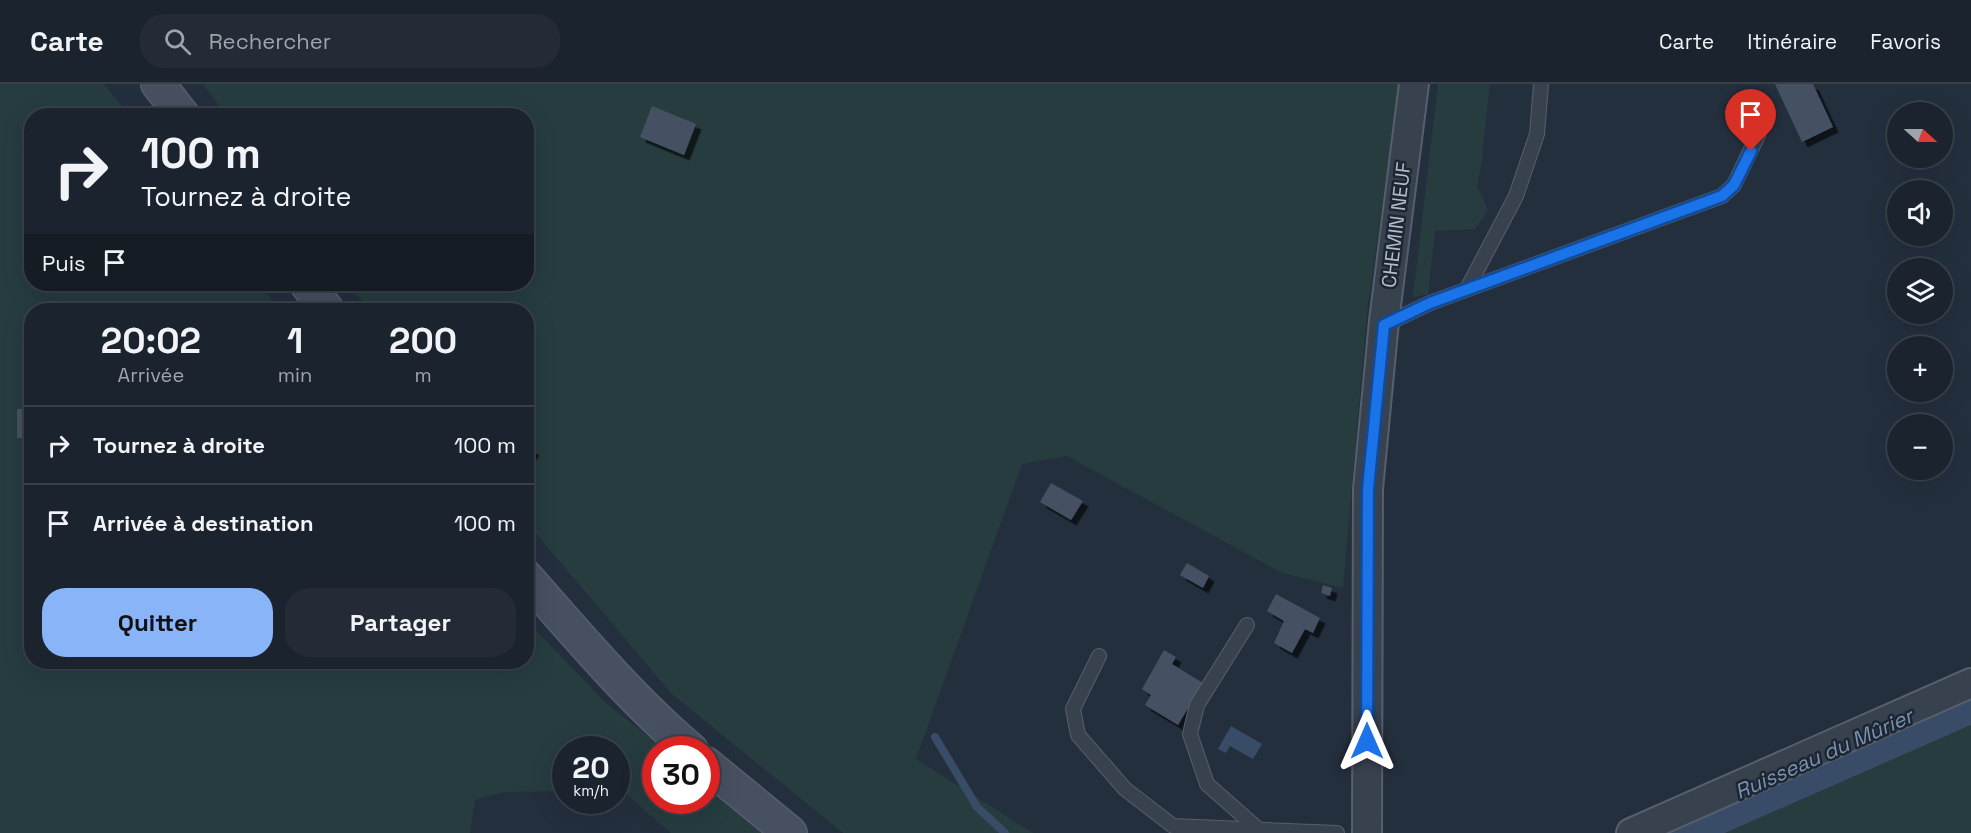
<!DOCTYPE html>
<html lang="fr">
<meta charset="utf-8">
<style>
:root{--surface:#1b232e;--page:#242b36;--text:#f1f3f6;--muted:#a0a4aa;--line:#39404a;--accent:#8ab4f8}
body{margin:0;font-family:"Space Grotesk",sans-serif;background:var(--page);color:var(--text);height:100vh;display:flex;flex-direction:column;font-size:22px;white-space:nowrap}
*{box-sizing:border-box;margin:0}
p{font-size:20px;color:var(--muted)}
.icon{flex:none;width:33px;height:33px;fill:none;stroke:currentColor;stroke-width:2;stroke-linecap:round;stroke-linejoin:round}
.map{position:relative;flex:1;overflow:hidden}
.drawer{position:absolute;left:24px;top:219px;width:510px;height:366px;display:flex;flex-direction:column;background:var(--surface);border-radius:24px;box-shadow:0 6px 24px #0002,0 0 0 2px var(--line)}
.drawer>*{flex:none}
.banner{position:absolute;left:24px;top:24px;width:510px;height:183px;border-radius:24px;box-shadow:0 6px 24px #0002,0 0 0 2px var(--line);background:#1b232e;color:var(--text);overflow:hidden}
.needle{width:39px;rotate:111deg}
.buttons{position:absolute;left:1887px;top:18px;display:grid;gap:12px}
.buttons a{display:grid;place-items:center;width:66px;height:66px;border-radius:50%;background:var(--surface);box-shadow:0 6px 24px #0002,0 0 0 2px var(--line);font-size:30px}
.speed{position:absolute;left:552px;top:652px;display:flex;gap:12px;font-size:30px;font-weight:700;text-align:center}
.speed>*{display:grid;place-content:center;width:78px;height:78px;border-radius:50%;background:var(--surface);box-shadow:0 6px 24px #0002,0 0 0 2px var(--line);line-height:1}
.speed small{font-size:15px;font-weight:400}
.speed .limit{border:9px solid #d22;background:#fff;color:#111}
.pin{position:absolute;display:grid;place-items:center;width:51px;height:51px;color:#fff;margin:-62px -26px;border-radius:50% 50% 50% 0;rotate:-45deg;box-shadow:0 0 6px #0007}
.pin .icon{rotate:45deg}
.me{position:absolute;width:66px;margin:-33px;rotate:0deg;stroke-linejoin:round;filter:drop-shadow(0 0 4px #0008)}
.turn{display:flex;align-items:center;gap:21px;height:126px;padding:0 18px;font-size:27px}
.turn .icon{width:78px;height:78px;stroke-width:2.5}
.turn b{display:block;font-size:42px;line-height:51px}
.then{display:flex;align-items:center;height:57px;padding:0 18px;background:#0003;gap:12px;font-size:22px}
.eta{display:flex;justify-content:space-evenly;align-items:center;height:102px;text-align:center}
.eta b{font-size:36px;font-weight:700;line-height:42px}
.action{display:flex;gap:12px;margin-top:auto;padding:12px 18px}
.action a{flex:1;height:69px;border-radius:24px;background:var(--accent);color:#111;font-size:24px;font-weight:700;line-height:69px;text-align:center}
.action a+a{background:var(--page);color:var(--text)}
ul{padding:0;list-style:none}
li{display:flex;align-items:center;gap:18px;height:78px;padding:0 18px;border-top:2px solid var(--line)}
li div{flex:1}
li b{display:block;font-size:22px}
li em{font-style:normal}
header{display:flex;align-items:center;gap:36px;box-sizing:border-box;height:84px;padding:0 30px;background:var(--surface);border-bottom:2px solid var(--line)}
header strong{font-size:28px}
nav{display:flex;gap:33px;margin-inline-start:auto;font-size:21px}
.search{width:420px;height:54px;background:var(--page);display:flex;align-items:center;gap:15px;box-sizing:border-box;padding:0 21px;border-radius:24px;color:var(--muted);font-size:22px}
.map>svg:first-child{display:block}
.green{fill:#263c3f}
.water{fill:#394c67}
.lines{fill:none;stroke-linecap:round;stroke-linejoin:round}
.stream{stroke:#394c67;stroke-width:8}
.building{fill:#455162;filter:url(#shadow)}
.service-casing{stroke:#565f6c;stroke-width:16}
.minor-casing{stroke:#565f6c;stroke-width:32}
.secondary-casing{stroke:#565f6c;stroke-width:36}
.service{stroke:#38414e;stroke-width:14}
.minor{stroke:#38414e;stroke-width:28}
.secondary{stroke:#465061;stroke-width:33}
.route-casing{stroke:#114b97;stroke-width:15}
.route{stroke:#1a73e8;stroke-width:10}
.labels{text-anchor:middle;stroke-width:5;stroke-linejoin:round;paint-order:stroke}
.street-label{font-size:20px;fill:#b4bcc9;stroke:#1d2633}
.water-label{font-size:21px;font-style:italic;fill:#7c92b1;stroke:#1d2633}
</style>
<header>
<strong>Carte</strong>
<div class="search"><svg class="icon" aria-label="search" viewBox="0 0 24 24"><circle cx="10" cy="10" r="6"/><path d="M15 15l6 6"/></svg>Rechercher</div>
<nav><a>Carte</a><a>Itinéraire</a><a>Favoris</a></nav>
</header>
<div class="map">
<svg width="1971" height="749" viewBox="0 0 1971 749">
<defs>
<filter id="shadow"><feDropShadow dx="5.5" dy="5.5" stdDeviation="0" flood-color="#0009"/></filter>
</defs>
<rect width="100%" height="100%" fill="#242f3e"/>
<g class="green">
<polygon points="0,0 104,0 129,31 32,32 32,200 260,200 279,226 32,226 32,578 526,578 527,537 606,619 665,666 656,666 656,717 706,717 707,699 770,749 671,749 621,706 617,706 616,666 566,666 565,707 504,708 475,716 470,749 0,749"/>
<polygon points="203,0 1399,0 1367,229 1343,504 1282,489 1067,372 1022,380 916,675 1033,749 843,749 672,610 527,439 526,226 368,226 349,200 526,200 526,32 226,31"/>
<polygon points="1438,0 1490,0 1481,83 1477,102 1488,126 1475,145 1435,147 1428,210 1413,213"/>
<polygon points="1971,641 1971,749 1725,749"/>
</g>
<g class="water">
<polygon points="1971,614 1971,641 1725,749 1661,749"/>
<polygon points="1231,642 1262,660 1253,675 1230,662 1226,669 1218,665"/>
</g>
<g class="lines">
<polyline class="stream" points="935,653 977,723 1005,749"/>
</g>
<g class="building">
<polygon points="1775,0 1813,0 1833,43 1802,58"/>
<polygon points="652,22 696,40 684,71 640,53"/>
<rect x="17" y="325" width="15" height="29"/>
<polygon points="526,361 534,366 526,378"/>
<polygon points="1051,399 1083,417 1071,436 1040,418"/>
<polygon points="1187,479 1209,492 1203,504 1180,491"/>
<polygon points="1323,501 1332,504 1330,512 1321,509"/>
<polygon points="1276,510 1320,534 1313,549 1305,545 1292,569 1274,559 1284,537 1267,527"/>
<polygon points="1164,566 1176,573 1172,580 1203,599 1178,641 1145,621 1151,611 1142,605"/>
</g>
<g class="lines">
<g class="service-casing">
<g id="service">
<polyline points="1467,205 1516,112 1537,50 1541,0"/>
<polyline points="1384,241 1430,219 1722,112 1734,101 1759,49"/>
<polyline points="1247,541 1197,621 1190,650 1207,700 1258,745"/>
<polyline points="1099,572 1073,625 1078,651 1125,705 1173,742 1337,749"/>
</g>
</g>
<g class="minor-casing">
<g id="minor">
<polyline points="1367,749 1368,405 1384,237 1414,0"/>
<polyline points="1631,749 1971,599"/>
</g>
</g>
<g class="secondary-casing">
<g id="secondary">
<polyline points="158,0 183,32"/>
<polyline points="307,200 327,226"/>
<path d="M526,493C577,551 632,616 691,666"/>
<polyline points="706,680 790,749"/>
</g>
</g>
<use href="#service" class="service"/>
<use href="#minor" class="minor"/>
<use href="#secondary" class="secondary"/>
</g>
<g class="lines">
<g class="route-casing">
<polyline id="route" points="1367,657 1368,405 1384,241 1430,219 1722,112 1734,101 1751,67"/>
</g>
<use href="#route" class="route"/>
</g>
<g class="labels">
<g class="street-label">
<text transform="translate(1396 141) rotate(-83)" y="7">CHEMIN NEUF</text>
</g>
<g class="water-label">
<text transform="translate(1824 670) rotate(-24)" y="7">Ruisseau du Mûrier</text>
</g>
</g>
</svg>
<div class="buttons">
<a><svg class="needle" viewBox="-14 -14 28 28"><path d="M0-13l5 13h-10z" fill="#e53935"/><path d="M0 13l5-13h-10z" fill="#a0a4aa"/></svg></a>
<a><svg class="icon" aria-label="sound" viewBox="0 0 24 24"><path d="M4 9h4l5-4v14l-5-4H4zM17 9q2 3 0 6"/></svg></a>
<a><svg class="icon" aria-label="layers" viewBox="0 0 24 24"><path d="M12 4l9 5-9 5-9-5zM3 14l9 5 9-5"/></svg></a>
<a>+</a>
<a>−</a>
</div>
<div class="speed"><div>20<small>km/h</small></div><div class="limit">30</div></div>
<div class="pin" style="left:1751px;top:67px;background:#d93025"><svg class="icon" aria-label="arrive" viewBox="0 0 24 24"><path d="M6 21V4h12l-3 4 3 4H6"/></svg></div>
<svg class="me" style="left:1367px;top:657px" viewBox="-20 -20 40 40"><path d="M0-17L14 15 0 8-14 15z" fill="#1a73e8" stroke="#fff" stroke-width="4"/></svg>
<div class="banner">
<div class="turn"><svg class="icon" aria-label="right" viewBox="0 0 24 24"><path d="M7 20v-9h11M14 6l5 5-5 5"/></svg><div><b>100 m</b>Tournez à droite</div></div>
<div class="then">Puis<svg class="icon" aria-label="arrive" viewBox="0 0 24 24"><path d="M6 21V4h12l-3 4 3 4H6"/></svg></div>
</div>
<section class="drawer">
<div class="eta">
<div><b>20:02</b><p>Arrivée</p></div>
<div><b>1</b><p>min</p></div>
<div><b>200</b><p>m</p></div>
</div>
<ul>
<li><svg class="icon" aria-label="right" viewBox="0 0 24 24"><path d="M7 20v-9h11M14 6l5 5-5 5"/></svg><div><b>Tournez à droite</b></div><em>100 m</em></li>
<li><svg class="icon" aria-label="arrive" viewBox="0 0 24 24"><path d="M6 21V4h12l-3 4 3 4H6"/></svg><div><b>Arrivée à destination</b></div><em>100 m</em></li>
</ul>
<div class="action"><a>Quitter</a><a>Partager</a></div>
</section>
</div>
